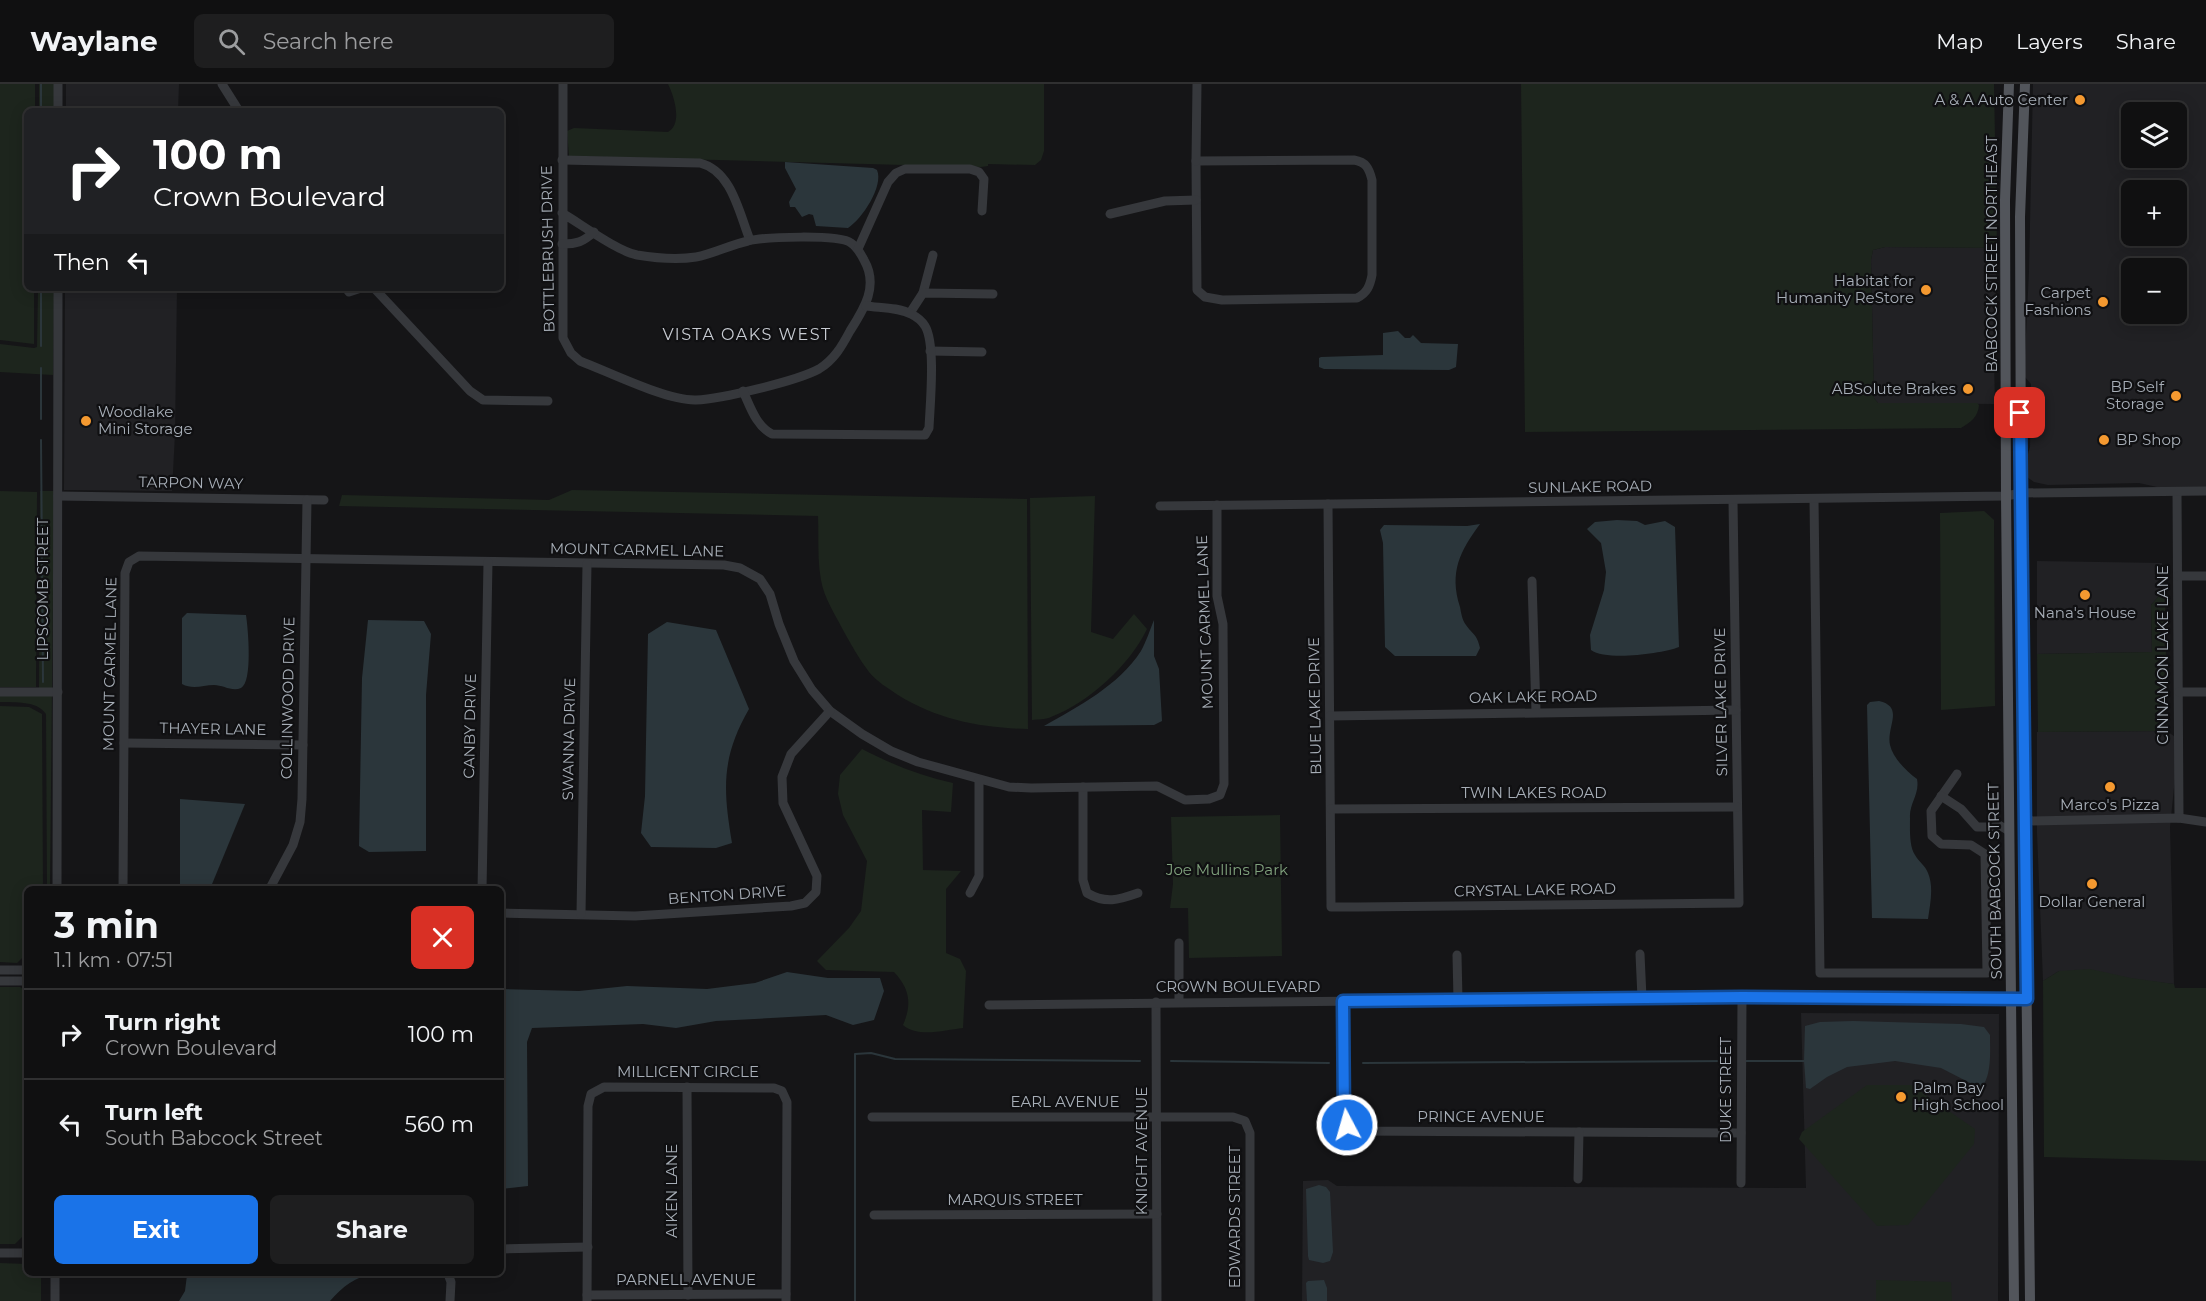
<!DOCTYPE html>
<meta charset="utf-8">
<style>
:root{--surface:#101011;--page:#1e1e1f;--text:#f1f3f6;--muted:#9c9d9f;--line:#303031;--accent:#1a73e8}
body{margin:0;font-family:Montserrat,sans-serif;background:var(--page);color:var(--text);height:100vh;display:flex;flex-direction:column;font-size:22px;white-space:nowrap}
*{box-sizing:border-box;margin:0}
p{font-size:20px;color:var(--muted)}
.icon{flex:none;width:33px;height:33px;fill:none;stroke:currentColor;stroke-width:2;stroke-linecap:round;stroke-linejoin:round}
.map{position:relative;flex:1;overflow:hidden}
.side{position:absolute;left:24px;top:802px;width:480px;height:390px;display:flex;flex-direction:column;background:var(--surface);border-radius:9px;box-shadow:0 3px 15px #0003,0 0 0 2px var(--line)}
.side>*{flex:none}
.top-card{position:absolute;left:24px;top:24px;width:480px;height:183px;border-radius:9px;box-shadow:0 3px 15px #0003,0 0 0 2px var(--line);background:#202124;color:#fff;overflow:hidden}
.fabs{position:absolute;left:2121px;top:18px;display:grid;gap:12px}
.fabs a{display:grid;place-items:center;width:66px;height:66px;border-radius:9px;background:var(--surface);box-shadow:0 3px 15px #0003,0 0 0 2px var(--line);font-size:30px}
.pin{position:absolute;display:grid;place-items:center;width:51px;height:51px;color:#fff;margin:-26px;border-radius:12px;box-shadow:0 3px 9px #0006}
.me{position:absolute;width:66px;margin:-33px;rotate:354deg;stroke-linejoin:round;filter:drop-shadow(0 0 4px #0008)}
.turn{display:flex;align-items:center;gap:21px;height:126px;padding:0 30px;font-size:27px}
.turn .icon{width:78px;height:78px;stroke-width:2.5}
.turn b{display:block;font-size:42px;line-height:51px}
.then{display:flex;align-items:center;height:57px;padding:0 30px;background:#0003;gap:12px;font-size:22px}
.round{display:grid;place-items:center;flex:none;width:63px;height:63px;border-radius:9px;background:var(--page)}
.summary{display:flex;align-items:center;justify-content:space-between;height:102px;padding:0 30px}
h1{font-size:36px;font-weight:700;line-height:45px}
.primary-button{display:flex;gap:12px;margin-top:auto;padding:12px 30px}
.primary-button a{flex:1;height:69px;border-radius:9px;background:var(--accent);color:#fff;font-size:24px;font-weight:700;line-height:69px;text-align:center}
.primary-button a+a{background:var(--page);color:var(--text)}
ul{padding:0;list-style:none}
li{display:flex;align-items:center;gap:18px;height:90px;padding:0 30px;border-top:2px solid var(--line)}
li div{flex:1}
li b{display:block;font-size:22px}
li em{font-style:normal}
header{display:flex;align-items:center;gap:36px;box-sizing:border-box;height:84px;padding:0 30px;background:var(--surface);border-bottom:2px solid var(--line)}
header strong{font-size:28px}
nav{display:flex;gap:33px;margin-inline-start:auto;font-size:21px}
.search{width:420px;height:54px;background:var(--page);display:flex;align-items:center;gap:15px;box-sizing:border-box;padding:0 21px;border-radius:9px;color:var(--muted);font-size:22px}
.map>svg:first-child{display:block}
.built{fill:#212124;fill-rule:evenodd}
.green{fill:#1d251d}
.water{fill:#2b363b}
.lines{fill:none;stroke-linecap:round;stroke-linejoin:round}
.stream{stroke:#2b363b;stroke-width:2}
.minor{stroke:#36383c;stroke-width:9}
.major{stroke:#52555b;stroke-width:10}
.route-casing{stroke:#114b97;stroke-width:15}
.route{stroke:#1a73e8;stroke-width:10}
.poi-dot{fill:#f49930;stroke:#101012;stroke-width:2}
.labels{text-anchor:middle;stroke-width:4.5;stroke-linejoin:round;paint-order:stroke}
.poi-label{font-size:15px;fill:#a7aeb7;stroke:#101012;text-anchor:end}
.street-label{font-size:15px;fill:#a7aeb7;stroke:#101012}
.park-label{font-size:15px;fill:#80a27d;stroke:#101012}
.neighbourhood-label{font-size:16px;letter-spacing:1.5px;fill:#c8ccd3;stroke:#101012}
</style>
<header>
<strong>Waylane</strong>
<div class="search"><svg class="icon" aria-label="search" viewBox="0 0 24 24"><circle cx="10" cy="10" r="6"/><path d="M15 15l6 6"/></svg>Search here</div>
<nav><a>Map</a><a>Layers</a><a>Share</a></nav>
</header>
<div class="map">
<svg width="2206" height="1217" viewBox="0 0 2206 1217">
<rect width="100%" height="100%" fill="#151517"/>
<g class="built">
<polygon points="66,0 179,0 178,27 66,27"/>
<path d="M2033,0H2206V404L2166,405L2139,399L2048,401L2034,398L2027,393L2024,384L2030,363L2031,300L2024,292L2029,187ZM2132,28H2176V74H2132ZM2132,106H2176V152H2132ZM2132,184H2176V230H2132Z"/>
<polygon points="1885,163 1997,164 1994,278 1995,320 1878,319 1874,314 1871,176 1873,166"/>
<polygon points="65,204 177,204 175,350 172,407 64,406"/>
<polygon points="2037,477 2162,479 2165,505 2151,521 2152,568 2037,570"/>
<polygon points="2166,647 2179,655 2170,743 2174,900 2059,887 2043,897 2037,749 2037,648"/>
<polygon points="1801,929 1999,930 1998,1217 1302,1217 1303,1097 1328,1096 1337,1102 1806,1104"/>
</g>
<g class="green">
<polygon points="0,0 35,0 35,27 27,27 27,204 34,204 34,260 0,256"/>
<rect x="39" y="0" width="15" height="27"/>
<path d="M668,0H1044V67L1041,76L1035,81L988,80V82L981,83L569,72L567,47L574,44L668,48C683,40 674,12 668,0Z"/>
<path d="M1521,0H1994L1997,164L1885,163L1873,166L1871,176L1874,314L1878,319H1977L1979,321C1978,333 1971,338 1961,344L1525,348Z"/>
<polygon points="38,204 54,204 53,291 0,288 0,260 34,264 37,263"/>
<path d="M572,406L1027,415L1028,645C982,644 938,636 898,611C888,604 877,598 869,588C859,575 851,560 843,546C835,530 824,514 821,496C817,474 819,453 818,432L339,422L342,411L549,416Z"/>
<polygon points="0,407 37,408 36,603 0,603"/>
<path d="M40,407H54L50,805H47L46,630C36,616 16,619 0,618V607L39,605V603Z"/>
<path d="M1095,412L1091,548L1113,555L1134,530L1147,545C1130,581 1088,619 1051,633C1045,636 1038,635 1032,636L1030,414Z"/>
<polygon points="1984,427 1994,436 1995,622 1941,626 1940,429"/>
<polygon points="2165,505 2167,647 2038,648 2037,570 2152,568 2151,521"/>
<polygon points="0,622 29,623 42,630 43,805 27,806 27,869 17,879 0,878"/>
<path d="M862,665C891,680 921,692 953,699L951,728L922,726L923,786L961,787L946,805V869L960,875L966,887L963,944C945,946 918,954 903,941C912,920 910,905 894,888L826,886L817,877L849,844L861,827L867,777L843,731L838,710L840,691Z"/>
<polygon points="1280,731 1282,872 1189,874 1188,824 1170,824 1173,800 1171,733"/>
<polygon points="2090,885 2131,894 2174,900 2175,904 2206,904 2206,1077 2044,1073 2043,897 2059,887"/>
<polygon points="0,903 20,903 27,908 27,1148 15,1160 0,1160"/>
<polygon points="1867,1001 1911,1001 1975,1045 1974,1060 1908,1141 1877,1142 1799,1055 1802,1048"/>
<polygon points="0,1179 27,1180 27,1190 41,1190 41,1217 0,1217"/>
<polygon points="1876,1196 1951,1198 1952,1217 1876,1217"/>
</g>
<g class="water">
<path d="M785,78L873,84L877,86C884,102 862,135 848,144L816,142L813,131L809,130L802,133L795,123H790L789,118L796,105L785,84Z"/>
<polygon points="1398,247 1405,254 1410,254 1413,251 1421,259 1458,260 1456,283 1449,286 1324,285 1319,283 1319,274 1321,273 1383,271 1383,249"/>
<path d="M1617,436L1637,437L1645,441L1665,437L1675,443L1679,563C1661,570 1606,577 1591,566L1590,551L1604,506L1606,488L1601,459L1587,445L1595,438Z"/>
<path d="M1480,440C1460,467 1449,488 1460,523C1461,528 1462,536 1466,541C1473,551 1477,550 1480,564L1476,572H1395L1385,563L1383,459L1380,446L1384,441L1467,442Z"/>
<path d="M187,529L246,531C248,544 253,598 241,604C232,608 223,601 214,601C203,601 193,606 182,600V534Z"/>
<polygon points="368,536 424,537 431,550 426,611 426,767 369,768 359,762 362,594"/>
<path d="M1154,536V572L1159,585L1162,637L1154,641L1044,642C1079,622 1118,602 1141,567C1146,558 1150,546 1154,536Z"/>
<path d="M667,538L716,546L749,625C721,674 723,705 732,759L716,764L651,763L641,749L645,712L648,550Z"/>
<path d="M1879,617C1905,623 1886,643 1890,661C1893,674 1906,687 1917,695C1920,710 1909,719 1910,734C1910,745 1909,762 1915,771C1919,778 1925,781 1928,789C1934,803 1930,821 1928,835L1872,834L1867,621L1870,618Z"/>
<polygon points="180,715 245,720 210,805 180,805"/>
<polygon points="787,888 828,894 880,894 884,907 874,936 853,941 826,931 716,937 676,944 643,940 532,944 527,958 528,1102 501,1105 501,1051 504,1042 501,1038 501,905 579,907 627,902 707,905 755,899"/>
<path d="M1853,937L1961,940L1984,943L1990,951C1990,967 1992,990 1982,1003L1976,1002L1941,984L1895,977L1847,983L1827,993L1810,1005L1806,1004L1804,977L1805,942L1820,938Z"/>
<polygon points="1319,1101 1326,1103 1330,1108 1333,1168 1330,1177 1323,1179 1309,1176 1308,1172 1306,1105"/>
<path d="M190,1190H374C356,1192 342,1203 330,1217H179L185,1207L187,1191Z"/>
<polygon points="1324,1196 1327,1204 1327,1217 1307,1217 1306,1199 1308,1197"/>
</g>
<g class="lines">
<g class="stream">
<polyline points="41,27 41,0"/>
<polyline points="41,262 41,204"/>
<polyline points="41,284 41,335"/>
<polyline points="41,356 43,598"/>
<polyline points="1171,977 1329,979"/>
<polyline points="1746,977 1804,977"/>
<polyline points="1363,979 1732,977"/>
<polyline points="855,1217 855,970 871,969 895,975 1140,977"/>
</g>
<g class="minor">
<polyline points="222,0 239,27"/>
<polyline points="58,27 58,0"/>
<path d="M562,76L700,79C732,87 739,129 750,156"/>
<path d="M1354,76C1366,78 1369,84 1372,96V191C1370,202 1367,209 1357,214L1222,216L1205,213L1197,206L1196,77Z"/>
<polyline points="1196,77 1197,0"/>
<path d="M562,129C581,140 617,167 637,171C655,174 677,176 696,173C713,170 730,161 748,157C764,153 839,150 851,159C857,163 861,170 864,176C879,202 864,225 850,247C842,262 834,276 819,285C797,297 721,315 696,316C667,317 609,288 580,277L571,269L563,254V0"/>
<polyline points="1110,130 1165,117 1196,116"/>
<path d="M562,160C577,160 583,158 594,148"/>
<polyline points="858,165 888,98 896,89 905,85 970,85 979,88 984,95 982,127"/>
<polyline points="346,204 349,208 361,204"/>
<polyline points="374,204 470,307 483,316 548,317"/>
<polyline points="923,209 933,171"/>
<polyline points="910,229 923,209 993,210"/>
<polyline points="930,267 982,268"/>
<path d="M743,307C750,322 756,342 772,350L925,351L929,344C930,321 936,260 925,242C922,237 917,233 911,230C898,223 880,224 866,222"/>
<polyline points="2177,408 2179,734"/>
<polyline points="58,412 324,416"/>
<polyline points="1814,415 1820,889 1987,889 1985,770 1971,761 1941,760 1932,752 1931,727 1957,690"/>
<polyline points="1328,420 1331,823 1358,823 1739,819 1733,417"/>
<polyline points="1160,422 2006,412 2021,409 2206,407"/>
<polyline points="2178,492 2206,492"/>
<polyline points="1532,497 1536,628"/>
<polyline points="0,608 58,608"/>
<polyline points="2179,608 2206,608"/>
<polyline points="1330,632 1736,626"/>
<polyline points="124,659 303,661"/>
<path d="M1083,703V796L1087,809C1106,820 1118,816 1138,809"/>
<polyline points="1941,712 1961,725 1977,743 1992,743 1999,741 2009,747"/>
<polyline points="1331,725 1737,723"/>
<polyline points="2026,737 2179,734 2206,738"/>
<polyline points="57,806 58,204"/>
<polyline points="123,806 125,489 129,478 139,472 724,481 740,484 760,495 770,510 779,540 794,577 812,606 830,627 862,650 891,667 918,678 1009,703 1031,704 1157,702 1185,716 1209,715 1220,711 1224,700 1223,540 1217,512 1217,421"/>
<polyline points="269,806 293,761 300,738 302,715 307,416"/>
<polyline points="482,806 488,478"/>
<polyline points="970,809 979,792 979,696"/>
<polyline points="501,829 635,832 791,822 805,819 816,808 817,792 783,719 782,693 791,670 830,627"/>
<polyline points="581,830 587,480"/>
<polyline points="1640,870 1642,914"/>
<polyline points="1457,871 1458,916"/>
<polyline points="0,886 27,886"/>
<polyline points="0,897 27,897"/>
<polyline points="1343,917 1344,1032 1347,1041 1357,1047 1741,1049"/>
<polyline points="1156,918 1157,1217"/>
<polyline points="1179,918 1179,859"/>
<polyline points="989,921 1742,913 2027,915"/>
<polyline points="687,1003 688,1211"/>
<polyline points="872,1033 1233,1033 1245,1037 1250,1049 1250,1217"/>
<polyline points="1578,1095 1579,1048"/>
<polyline points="1741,1099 1742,913"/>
<polyline points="874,1131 1157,1130"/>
<polyline points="501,1165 588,1163"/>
<polyline points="0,1169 27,1169"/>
<polyline points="448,1190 451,1198 450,1217"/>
<polyline points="587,1211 786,1210"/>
<polyline points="55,1217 55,1190"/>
<polyline points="587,1217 588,1022 591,1010 604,1003 774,1004 782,1007 787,1018 786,1217"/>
</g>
<g class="major">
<polyline points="2009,0 2005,116 2006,412 2014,1217"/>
<polyline points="2025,0 2020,133 2021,409 2030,1217"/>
</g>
</g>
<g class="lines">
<g class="route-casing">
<polyline id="route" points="1347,1041 1344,1032 1343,917 1742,913 2027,915 2020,329"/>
</g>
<use href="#route" class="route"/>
</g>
<g class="poi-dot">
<circle cx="2080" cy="16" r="6"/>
<circle cx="1926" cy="206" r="6"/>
<circle cx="2103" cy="218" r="6"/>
<circle cx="1968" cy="305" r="6"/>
<circle cx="2176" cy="312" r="6"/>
<circle cx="86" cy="337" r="6"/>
<circle cx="2104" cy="356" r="6"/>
<circle cx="2085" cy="511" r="6"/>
<circle cx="2110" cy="703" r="6"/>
<circle cx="2092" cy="800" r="6"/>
<circle cx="1901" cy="1013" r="6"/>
</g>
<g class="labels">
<g class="poi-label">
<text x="2068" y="21">A &amp; A Auto Center</text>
<text x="1914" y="202">Habitat for<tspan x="1914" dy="17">Humanity ReStore</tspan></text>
<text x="2091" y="214">Carpet<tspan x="2091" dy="17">Fashions</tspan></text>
<text x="2164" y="308">BP Self<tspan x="2164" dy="17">Storage</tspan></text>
<text x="1956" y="310">ABSolute Brakes</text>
<text x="98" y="333" text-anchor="start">Woodlake<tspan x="98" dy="17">Mini Storage</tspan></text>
<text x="2116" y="361" text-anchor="start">BP Shop</text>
<text x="2085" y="534" text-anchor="middle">Nana's House</text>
<text x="2110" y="726" text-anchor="middle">Marco's Pizza</text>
<text x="2092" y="823" text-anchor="middle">Dollar General</text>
<text x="1913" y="1009" text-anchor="start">Palm Bay<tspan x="1913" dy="17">High School</tspan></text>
</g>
<g class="street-label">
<text transform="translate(548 165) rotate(-91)" y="5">BOTTLEBRUSH DRIVE</text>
<text transform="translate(1992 170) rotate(-90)" y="5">BABCOCK STREET NORTHEAST</text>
<text transform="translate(191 399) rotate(1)" y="5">TARPON WAY</text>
<text transform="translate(1590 403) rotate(-1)" y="5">SUNLAKE ROAD</text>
<text transform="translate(637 466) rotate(1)" y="5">MOUNT CARMEL LANE</text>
<text transform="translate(43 505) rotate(-90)" y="5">LIPSCOMB STREET</text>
<text transform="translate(1205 538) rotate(-92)" y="5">MOUNT CARMEL LANE</text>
<text transform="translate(2163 571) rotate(-90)" y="5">CINNAMON LAKE LANE</text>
<text transform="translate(110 580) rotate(-89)" y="5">MOUNT CARMEL LANE</text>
<text transform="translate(1533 613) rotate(-1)" y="5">OAK LAKE ROAD</text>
<text transform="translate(288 614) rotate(-89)" y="5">COLLINWOOD DRIVE</text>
<text transform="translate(1721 618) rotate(-91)" y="5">SILVER LAKE DRIVE</text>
<text transform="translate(1315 622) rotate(-91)" y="5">BLUE LAKE DRIVE</text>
<text transform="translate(470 642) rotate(-89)" y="5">CANBY DRIVE</text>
<text transform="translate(213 645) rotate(1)" y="5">THAYER LANE</text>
<text transform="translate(569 655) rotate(-89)" y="5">SWANNA DRIVE</text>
<text x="1534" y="714">TWIN LAKES ROAD</text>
<text transform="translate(1995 797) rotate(-91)" y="5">SOUTH BABCOCK STREET</text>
<text transform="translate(1535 806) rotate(-1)" y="5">CRYSTAL LAKE ROAD</text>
<text transform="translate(727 811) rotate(-4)" y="5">BENTON DRIVE</text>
<text x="1238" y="908">CROWN BOULEVARD</text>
<text x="688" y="993">MILLICENT CIRCLE</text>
<text transform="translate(1726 1006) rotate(-90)" y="5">DUKE STREET</text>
<text x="1065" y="1023">EARL AVENUE</text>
<text x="1481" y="1038">PRINCE AVENUE</text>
<text transform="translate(1142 1067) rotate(-90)" y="5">KNIGHT AVENUE</text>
<text transform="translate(672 1107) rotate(-90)" y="5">AIKEN LANE</text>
<text x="1015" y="1121">MARQUIS STREET</text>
<text transform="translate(1235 1133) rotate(-90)" y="5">EDWARDS STREET</text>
<text x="686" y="1201">PARNELL AVENUE</text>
</g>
<g class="park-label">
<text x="1227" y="791">Joe Mullins Park</text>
</g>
<g class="neighbourhood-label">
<text x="747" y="256">VISTA OAKS WEST</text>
</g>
</g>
</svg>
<div class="fabs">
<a><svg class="icon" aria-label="layers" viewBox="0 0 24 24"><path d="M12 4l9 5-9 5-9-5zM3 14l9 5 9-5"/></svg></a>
<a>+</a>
<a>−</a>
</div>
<div class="pin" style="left:2020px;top:329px;background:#d93025"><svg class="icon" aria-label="arrive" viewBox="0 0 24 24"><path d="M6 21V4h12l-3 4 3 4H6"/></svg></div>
<svg class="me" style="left:1347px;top:1041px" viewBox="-20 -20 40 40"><circle r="17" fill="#1a73e8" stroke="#fff" stroke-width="3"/><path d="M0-11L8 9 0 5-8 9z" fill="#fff"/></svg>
<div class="top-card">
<div class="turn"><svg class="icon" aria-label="right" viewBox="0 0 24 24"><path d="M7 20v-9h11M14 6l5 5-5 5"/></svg><div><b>100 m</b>Crown Boulevard</div></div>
<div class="then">Then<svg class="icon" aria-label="left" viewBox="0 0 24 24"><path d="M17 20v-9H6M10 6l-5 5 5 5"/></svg></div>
</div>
<section class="side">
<div class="summary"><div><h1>3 min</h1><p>1.1 km · 07:51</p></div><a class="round" style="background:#d93025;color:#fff"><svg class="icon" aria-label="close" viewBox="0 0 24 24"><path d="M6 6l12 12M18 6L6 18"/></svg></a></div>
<ul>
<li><svg class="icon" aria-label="right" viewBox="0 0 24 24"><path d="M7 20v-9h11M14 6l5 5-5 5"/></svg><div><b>Turn right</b><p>Crown Boulevard</p></div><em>100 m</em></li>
<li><svg class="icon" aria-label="left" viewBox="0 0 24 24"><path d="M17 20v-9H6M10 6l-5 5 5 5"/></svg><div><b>Turn left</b><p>South Babcock Street</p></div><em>560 m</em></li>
</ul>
<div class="primary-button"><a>Exit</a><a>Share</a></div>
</section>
</div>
